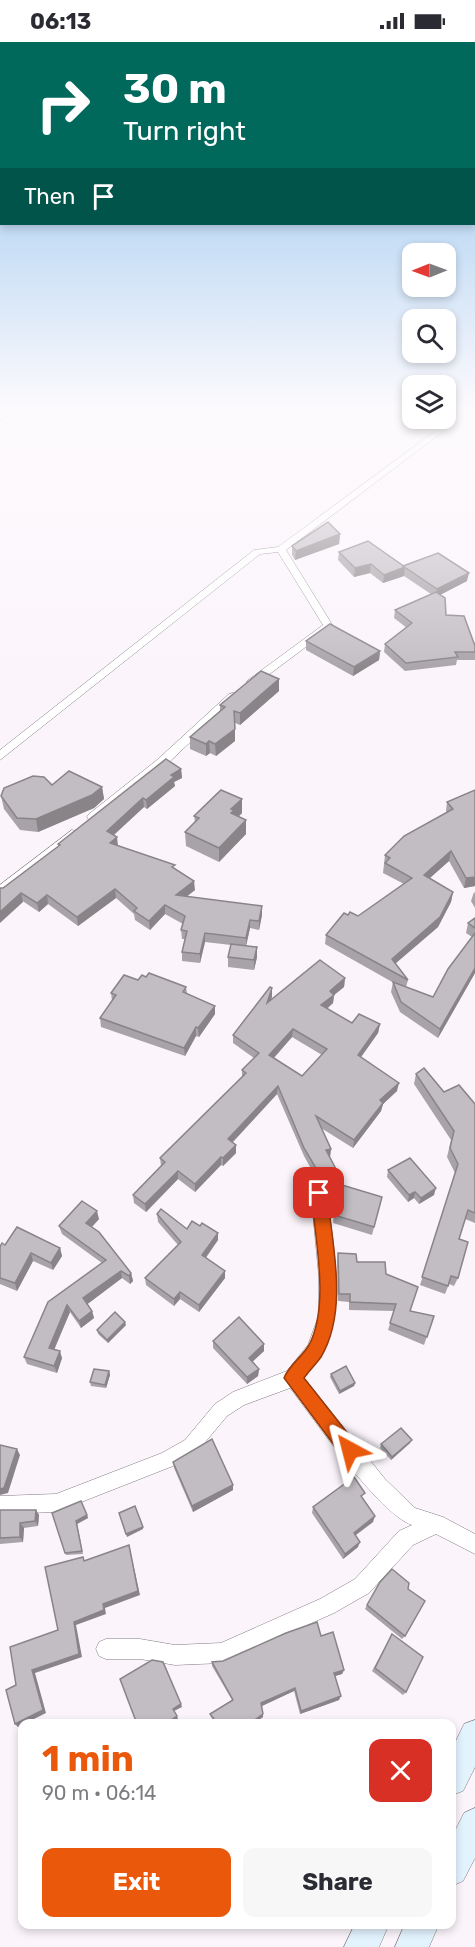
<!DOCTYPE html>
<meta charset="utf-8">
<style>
:root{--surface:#fff;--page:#f7f7f7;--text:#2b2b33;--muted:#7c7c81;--accent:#ea580c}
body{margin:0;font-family:Rubik,sans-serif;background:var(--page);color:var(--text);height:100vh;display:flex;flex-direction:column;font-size:22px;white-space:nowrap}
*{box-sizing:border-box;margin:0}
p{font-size:20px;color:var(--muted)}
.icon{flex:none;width:33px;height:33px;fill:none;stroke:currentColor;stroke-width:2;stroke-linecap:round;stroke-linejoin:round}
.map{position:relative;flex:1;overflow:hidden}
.side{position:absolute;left:18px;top:1677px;width:438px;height:210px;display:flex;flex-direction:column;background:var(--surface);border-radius:12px;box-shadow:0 3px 9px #0003}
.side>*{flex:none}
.top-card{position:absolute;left:0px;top:0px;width:476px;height:183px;box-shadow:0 3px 9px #0003;background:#00695c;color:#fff;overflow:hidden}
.needle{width:39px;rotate:269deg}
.buttons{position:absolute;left:402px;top:201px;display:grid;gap:12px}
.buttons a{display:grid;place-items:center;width:54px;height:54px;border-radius:12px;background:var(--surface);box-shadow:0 3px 9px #0003;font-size:30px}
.pin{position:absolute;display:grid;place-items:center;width:51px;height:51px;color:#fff;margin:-26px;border-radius:12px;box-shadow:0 3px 9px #0006}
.me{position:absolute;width:66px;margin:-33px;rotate:322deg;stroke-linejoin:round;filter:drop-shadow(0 0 4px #0008)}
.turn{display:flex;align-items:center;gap:21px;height:126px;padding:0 24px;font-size:27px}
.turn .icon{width:78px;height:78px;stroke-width:2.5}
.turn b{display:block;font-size:42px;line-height:51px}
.then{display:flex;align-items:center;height:57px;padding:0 24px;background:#0003;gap:12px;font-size:22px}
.round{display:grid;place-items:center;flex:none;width:63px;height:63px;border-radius:12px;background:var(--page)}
.headline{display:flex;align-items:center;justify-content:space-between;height:102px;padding:0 24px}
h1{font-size:36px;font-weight:700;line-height:45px;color:var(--accent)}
.button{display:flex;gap:12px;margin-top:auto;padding:12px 24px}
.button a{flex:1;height:69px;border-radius:12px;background:var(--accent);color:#fff;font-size:24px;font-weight:700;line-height:69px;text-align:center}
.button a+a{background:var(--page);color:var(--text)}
.status{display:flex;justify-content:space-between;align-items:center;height:42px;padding:0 30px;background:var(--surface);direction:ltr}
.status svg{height:16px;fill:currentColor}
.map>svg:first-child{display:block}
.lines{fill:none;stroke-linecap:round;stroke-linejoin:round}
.street-casing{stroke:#807b80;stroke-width:1}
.secondary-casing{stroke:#807b80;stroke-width:1}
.street{fill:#fff;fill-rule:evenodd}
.secondary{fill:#e3f3fe;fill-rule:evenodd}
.wall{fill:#a7a3a8;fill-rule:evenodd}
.shaded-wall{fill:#888488}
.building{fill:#c2bdc3;stroke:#888488;stroke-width:1.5;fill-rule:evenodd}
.route{fill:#ea580c;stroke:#983908;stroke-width:1.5}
</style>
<div class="status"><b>06:13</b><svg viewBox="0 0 49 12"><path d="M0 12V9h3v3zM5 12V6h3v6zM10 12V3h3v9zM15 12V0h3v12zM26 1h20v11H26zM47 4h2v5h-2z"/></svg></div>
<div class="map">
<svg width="475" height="1905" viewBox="0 0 475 1905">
<rect width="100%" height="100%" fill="#fbf5fb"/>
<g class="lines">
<g class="street-casing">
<g id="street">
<polygon points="18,370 27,370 0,384 0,379"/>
<polygon points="461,370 469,370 286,508 333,584 331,586 255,643 247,643 247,639 323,583 278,510 260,512 0,718 0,708 254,508 278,505"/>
<polygon points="233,651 237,652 237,656 165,724 97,778 89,778 87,775 89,772 157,718 229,652"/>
<polygon points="72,788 76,789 78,792 76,795 0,854 0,843"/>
<path d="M319,1144L324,1146L327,1151C332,1201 348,1269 321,1314C316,1322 309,1329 304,1336L385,1437L415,1466L443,1475L475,1492V1512L436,1492L413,1503L369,1551L334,1571L222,1621L175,1623L140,1617H106L99,1614L96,1607L99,1600L106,1597H140L175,1603L221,1601L320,1557L355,1537L399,1489L412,1483C378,1471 315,1378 290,1346L244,1363L227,1374L197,1410L173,1424L56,1470L0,1472V1454L56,1452L162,1411L185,1398L215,1362L233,1350L287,1329L308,1303L319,1273V1235L311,1151L314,1146Z"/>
</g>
</g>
<g class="secondary-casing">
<g id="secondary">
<polygon points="475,1678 475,1725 463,1749 452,1753 452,1707 464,1682"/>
<polygon points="475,1766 475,1816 463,1839 452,1844 452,1795 464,1771"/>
<polygon points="355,1882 389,1882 379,1905 344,1905"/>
<polygon points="405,1882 439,1882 429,1905 395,1905"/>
</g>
</g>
<use href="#street" class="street"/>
<use href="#secondary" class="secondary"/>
</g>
<g class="wall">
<polygon points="340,492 339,502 295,518 292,513 292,504"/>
<polygon points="339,510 467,539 440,553 446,573 475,604 475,618 457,618 456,623 405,629 384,610 385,602 407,586 394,576 395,568 431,552 404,534 383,541 370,531 354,535 338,518"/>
<polygon points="306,599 380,609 379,618 353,634 306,608"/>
<polygon points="279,637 279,649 240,683 235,681 235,699 216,714 210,711 206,714 190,707 190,695 220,669 220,663"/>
<polygon points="181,727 182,736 174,740 175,744 147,767 144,765 114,793 118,804 175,827 195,848 186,855 262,864 262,873 259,888 250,886 246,904 257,905 257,915 254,928 228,925 228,915 231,903 205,900 200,921 182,919 182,910 185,897 182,897 181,888 183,882 165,872 150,888 135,878 134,872 116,856 78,884 48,862 39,870 3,846 59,804 58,802"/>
<polygon points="52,743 102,745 104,757 94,766 38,790 20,788 4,767 1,754"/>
<polygon points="475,748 475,844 464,846 449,819 430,836 453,850 451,860 438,885 395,922 408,938 406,945 433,955 472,895 466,891 468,881 475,876 475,931 438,996 400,970 391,950 393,940 394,941 325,902 326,893 348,873 358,874 404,842 383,831 385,813 447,771 446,769 447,760"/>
<polygon points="242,757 242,771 238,775 246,778 246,792 219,820 186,804 185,790 195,780 194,774"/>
<polygon points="474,850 475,851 475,866 471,859"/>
<polygon points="146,935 186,945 187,951 215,972 199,995 196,994 185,1014 101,985 100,976 112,959 111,951"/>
<path d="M345,936L344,945L334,953L333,961L327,967L352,981L380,982L378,991L361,1015L397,1049L383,1062L381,1069L353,1106L321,1086L331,1107L330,1115L336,1127L335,1135L319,1141L304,1114L277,1052L233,1100L236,1103V1111L223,1124L221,1123L195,1150L178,1137L146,1170L134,1161L133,1153L161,1124L160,1116L242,1035V1028L254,1016L233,1001V993L272,946L271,958ZM292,995L322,1013L302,1034L274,1016Z"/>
<polygon points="416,1032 444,1050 475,1062 475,1181 465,1177 459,1197 458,1236 454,1244 449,1242 445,1252 420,1243 455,1131 447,1115 451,1098 414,1042"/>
<polygon points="388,1128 434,1153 419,1162 414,1156 408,1160 387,1135"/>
<polygon points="382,1155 372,1193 333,1181 334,1173"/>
<polygon points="157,1172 187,1187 200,1184 218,1191 218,1198 206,1216 225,1236 199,1270 180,1257 174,1264 146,1243 145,1236 178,1203 158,1180"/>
<polygon points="99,1177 92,1185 131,1231 133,1239 130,1242 122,1236 87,1262 92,1269 94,1276 81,1286 70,1270 54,1307 62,1316 57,1331 27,1322 24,1315 102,1221 62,1192 59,1184"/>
<polygon points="5,1203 60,1206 62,1214 53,1228 33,1219 17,1249 0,1242 0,1205"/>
<polygon points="338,1211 386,1232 411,1269 434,1274 424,1303 388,1288 394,1269 349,1268 349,1260 338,1259 337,1219"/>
<polygon points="126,1283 108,1301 98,1292 97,1288"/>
<polygon points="213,1299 264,1309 252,1320 259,1327 258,1334 247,1342 213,1306"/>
<polygon points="109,1329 110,1333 106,1346 91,1344 90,1340"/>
<polygon points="331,1332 355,1341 354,1344 339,1352 330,1335"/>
<polygon points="410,1401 391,1418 380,1406 381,1402"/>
<polygon points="173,1420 233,1443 233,1448 193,1470 174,1426"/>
<polygon points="363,1457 373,1480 355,1493 358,1505 343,1517 312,1471 313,1465"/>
<polygon points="81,1459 88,1476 77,1482 83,1512 66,1513 65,1511"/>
<polygon points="0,1468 36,1468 39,1473 38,1484 24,1486 23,1500 0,1502 0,1505"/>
<polygon points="408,1547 405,1594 402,1597 365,1567 367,1563"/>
<polygon points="392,1592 406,1650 403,1653 372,1629"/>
<polygon points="321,1594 344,1628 342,1632 335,1634 339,1658 300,1672 294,1649 261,1664 263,1672 263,1675 253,1682 216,1682 211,1675 210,1672 232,1658 212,1624 212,1620 223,1619"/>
</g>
<g class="shaded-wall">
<polygon points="340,492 339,502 295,518 296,509"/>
<polygon points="371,522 370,531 354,535 355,526"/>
<polygon points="405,525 404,534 383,541 384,533"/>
<polygon points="469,531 467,539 436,555 437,547"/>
<polygon points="380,609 379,618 353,634 354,625"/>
<polygon points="279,637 279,649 240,683 240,671"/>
<polygon points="235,687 235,699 216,714 215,702"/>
<polygon points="209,699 210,711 206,714 206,702"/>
<polygon points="181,727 182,736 174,740 175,744 147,767 146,758 171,733"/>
<polygon points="102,745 104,757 94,766 38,790 36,777"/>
<polygon points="143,756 144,765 108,798 107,789"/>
<polygon points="242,757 242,771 234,779 231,785 231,767"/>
<polygon points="246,778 246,792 219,820 219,806"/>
<polygon points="117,795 118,804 110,801"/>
<polygon points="451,809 449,819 423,842 424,833"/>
<polygon points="475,835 475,844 464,846 466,836"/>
<polygon points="194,839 195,848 177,862 176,853"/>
<polygon points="115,847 116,856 78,884 77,875"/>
<polygon points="453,850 451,860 438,885 390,926 392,917"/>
<polygon points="21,851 23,860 0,881 0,870"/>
<polygon points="47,853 48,862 39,870 37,861"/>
<polygon points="165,863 165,872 150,888 149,879"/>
<polygon points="262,864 262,873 259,888 259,879"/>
<polygon points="250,878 250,886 246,904 246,896"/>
<polygon points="205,891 205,900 200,921 200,912"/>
<polygon points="257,905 257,915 254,928 254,918"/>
<polygon points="475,926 475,931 438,996 440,987"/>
<polygon points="345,936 344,945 334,953 333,961 320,972 321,963 330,949"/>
<polygon points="272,946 272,955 267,970 267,961"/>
<polygon points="215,964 215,972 199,995 198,986"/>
<polygon points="380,982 378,991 356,1022 358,1013"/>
<polygon points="196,985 196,994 185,1014 184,1006"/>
<polygon points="293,987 292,995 269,1021 269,1013"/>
<polygon points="399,1041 397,1049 383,1062 381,1069 353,1106 354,1098 380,1058"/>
<polygon points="278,1044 277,1052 228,1105 228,1097"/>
<polygon points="236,1103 236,1111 223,1124 223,1116"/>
<polygon points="331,1107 330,1115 326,1108"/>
<polygon points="221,1115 221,1123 195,1150 195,1142"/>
<polygon points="336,1127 335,1135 319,1141 320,1133"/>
<polygon points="178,1129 178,1137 146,1170 145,1162"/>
<polygon points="436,1146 434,1153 419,1162 421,1156"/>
<polygon points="415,1150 414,1156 408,1160 409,1153"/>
<polygon points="97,1169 99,1177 88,1189 86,1181"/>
<polygon points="218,1191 218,1198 202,1220 202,1213"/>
<polygon points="60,1206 62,1214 53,1228 51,1221"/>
<polygon points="31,1211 33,1219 17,1249 15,1241"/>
<polygon points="121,1229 122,1236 85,1264 83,1256"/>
<polygon points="225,1229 225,1236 199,1270 199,1263"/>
<polygon points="131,1231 133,1239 130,1242 129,1234"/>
<polygon points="180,1250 180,1257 174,1264 174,1257"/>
<polygon points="67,1263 70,1270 52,1313 49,1306"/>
<polygon points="92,1269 94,1276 81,1286 79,1279"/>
<polygon points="125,1280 126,1283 108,1301 107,1298"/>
<polygon points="264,1302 264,1309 249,1323 249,1316"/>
<polygon points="60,1309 62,1316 57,1331 54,1324"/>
<polygon points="259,1327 258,1334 247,1342 247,1335"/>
<polygon points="109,1329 110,1333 106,1346 105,1343"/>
<polygon points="355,1341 354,1344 339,1352 340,1349"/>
<polygon points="412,1398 410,1401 391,1418 392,1415"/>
<polygon points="17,1407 20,1413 8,1451 0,1453 0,1447"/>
<polygon points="233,1443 233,1448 193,1470 192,1464"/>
<polygon points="36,1468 39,1473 38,1484 35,1479"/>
<polygon points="87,1473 88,1476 77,1482 83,1512 76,1479"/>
<polygon points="375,1474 373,1480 352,1496 354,1491"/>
<polygon points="20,1481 24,1486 23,1500 20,1495"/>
<polygon points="143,1485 143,1487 127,1495 126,1492"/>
<polygon points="360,1500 358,1505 343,1517 345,1512"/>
<polygon points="129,1503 140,1553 105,1566 106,1572 76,1583 82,1615 35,1631 46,1671 24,1682 22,1682 18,1685 15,1682 32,1628 74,1580 103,1562"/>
<polygon points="344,1628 342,1632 332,1635 334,1631"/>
<polygon points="295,1646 294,1649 260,1665 261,1661"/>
<polygon points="341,1654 339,1658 300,1672 301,1669"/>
<polygon points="181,1662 182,1665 174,1669 173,1667"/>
<polygon points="263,1672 263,1675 253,1682 249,1682"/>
<polygon points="177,1674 178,1677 170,1682 165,1682"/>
</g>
<g class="building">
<polygon points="328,480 340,492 296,509 292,504"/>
<polygon points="368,499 405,525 384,533 371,522 355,526 339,510"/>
<polygon points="438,511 469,531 437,547 403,524"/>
<polygon points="436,550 445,556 446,573 464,574 475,604 475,610 455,610 458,615 406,621 385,602 412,581 395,568"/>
<polygon points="330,582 380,609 354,625 306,599"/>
<polygon points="261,629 279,637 240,671 234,669 235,687 215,702 209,699 206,702 190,695 225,665 220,663"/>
<polygon points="166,717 181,727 171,733 174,735 146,758 143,756 107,789 117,795 110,801 175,823 172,825 194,839 176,853 262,864 259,879 250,878 246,896 205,891 200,912 182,910 187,889 181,888 185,874 165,863 149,879 134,869 137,866 115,847 77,875 47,853 37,861 21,851 0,870 0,846 3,846 60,803 58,802"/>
<polygon points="69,729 102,745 92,753 36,777 17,776 1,754 4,746 33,734 44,735 52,743"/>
<polygon points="221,748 242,757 231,767 234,768 231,771 246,778 219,806 185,790 199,776 194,774"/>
<polygon points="475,748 475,835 466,836 451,809 424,833 453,850 440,875 392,917 408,938 326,893 344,871 348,873 350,870 358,874 412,836 385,821 390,816 385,813 404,794 453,767 447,760"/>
<polygon points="475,876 475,886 468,881"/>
<polygon points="475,891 475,926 440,987 401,960 393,940 433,955 448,927"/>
<polygon points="231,902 257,905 254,918 228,915"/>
<path d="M320,918L345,936L330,949L334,953L321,963L352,981L359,972L380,982L358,1013L399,1041L380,1058L383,1061L354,1098L316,1074L331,1107L326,1108L336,1127L320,1133L304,1106L278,1044L228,1097L236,1103L223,1116L221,1115L195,1142L178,1129L145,1162L133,1153L165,1120L160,1116L246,1031L242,1028L259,1011L233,993L270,945L272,946L267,961ZM293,987L327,1007L302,1034L269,1013Z"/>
<polygon points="149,931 186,945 183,950 215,964 198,986 196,985 184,1006 100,976 116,953 111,951 124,933 138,938 142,933 146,935"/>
<polygon points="424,1026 444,1050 459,1043 475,1062 475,1171 468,1168 459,1197 468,1200 458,1236 451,1234 448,1244 422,1235 458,1122 450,1106 454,1089 416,1032"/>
<polygon points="410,1116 436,1146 421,1156 415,1150 409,1153 388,1128"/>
<polygon points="342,1143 382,1155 374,1185 334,1173"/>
<polygon points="82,1159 97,1169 86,1181 99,1190 131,1231 129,1234 121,1229 83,1256 92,1269 79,1279 67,1263 49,1306 60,1309 54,1324 24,1315 48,1260 106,1218 59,1184"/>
<polygon points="161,1167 187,1187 192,1179 200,1184 202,1181 218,1191 202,1213 225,1229 199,1263 180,1250 174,1257 145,1236 181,1200 157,1172"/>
<polygon points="17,1185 60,1206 51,1221 31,1211 15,1241 0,1236 0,1205 2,1201 5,1203"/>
<polygon points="338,1211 356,1212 357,1220 385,1220 386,1232 418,1245 410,1269 434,1274 427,1295 390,1281 396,1262 350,1260 350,1252 339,1252"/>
<polygon points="115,1270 125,1280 107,1298 97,1288"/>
<polygon points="239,1275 264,1302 249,1316 259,1327 247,1335 213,1299"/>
<polygon points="346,1324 355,1341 340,1349 331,1332"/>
<polygon points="94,1327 109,1329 105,1343 90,1340"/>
<polygon points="401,1386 412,1398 392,1415 381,1402"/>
<polygon points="212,1397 233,1443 192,1464 173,1420"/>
<polygon points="0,1403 17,1407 4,1446 0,1447"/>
<polygon points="354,1435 365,1451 361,1454 375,1474 354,1491 360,1500 345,1512 313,1465"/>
<polygon points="81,1459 87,1473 76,1479 82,1509 65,1511 52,1471"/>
<polygon points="135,1464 143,1485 126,1492 119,1471"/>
<polygon points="0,1468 36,1468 35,1479 20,1481 20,1495 0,1496"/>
<polygon points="129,1503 138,1549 103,1562 104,1568 74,1580 79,1612 32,1628 43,1668 15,1682 6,1648 16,1643 10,1605 58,1588 45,1525 83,1515 84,1519"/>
<polygon points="392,1527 409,1541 408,1547 425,1559 405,1594 367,1563 380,1540"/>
<polygon points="317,1580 321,1594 333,1590 344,1628 334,1631 341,1654 301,1669 295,1646 261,1661 263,1672 249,1682 218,1682 210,1672 233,1658 212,1620 223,1619 286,1591"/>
<polygon points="392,1592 423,1615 406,1650 375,1626"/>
<polygon points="152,1618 163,1620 181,1662 173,1667 177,1674 165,1682 137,1682 120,1637"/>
</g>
<linearGradient id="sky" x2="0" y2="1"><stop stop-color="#88beed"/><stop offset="0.58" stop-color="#fdfafd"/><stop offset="1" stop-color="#fdfafd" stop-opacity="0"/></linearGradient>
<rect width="475" height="636" fill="url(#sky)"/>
<path class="route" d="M319,1144L325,1146L327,1151C332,1202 349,1268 321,1315C316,1322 309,1329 304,1336L356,1402L359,1408L356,1415L350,1417L343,1415L284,1336C289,1323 302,1315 309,1303C330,1263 315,1196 311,1151L314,1146Z"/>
</svg>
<div class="buttons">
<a><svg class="needle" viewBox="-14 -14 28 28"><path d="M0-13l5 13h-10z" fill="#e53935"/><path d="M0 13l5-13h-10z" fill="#7c7c81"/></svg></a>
<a><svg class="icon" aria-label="search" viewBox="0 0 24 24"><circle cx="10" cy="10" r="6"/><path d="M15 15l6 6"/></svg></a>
<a><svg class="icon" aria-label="layers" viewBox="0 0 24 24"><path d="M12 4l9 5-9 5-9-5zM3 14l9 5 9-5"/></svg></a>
</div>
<div class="pin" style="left:319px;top:1151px;background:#d93025"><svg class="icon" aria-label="arrive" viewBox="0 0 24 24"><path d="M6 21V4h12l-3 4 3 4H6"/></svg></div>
<svg class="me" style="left:350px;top:1408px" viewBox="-20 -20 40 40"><path d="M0-17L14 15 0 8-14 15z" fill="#ea580c" stroke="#fff" stroke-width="4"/></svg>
<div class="top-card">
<div class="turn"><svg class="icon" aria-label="right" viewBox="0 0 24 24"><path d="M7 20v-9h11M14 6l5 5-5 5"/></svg><div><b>30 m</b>Turn right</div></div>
<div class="then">Then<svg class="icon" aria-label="arrive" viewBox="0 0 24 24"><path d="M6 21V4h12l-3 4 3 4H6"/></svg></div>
</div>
<section class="side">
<div class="headline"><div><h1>1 min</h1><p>90 m · 06:14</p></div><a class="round" style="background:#d93025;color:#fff"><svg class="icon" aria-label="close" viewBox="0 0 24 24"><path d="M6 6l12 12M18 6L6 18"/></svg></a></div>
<div class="button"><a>Exit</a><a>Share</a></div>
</section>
</div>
